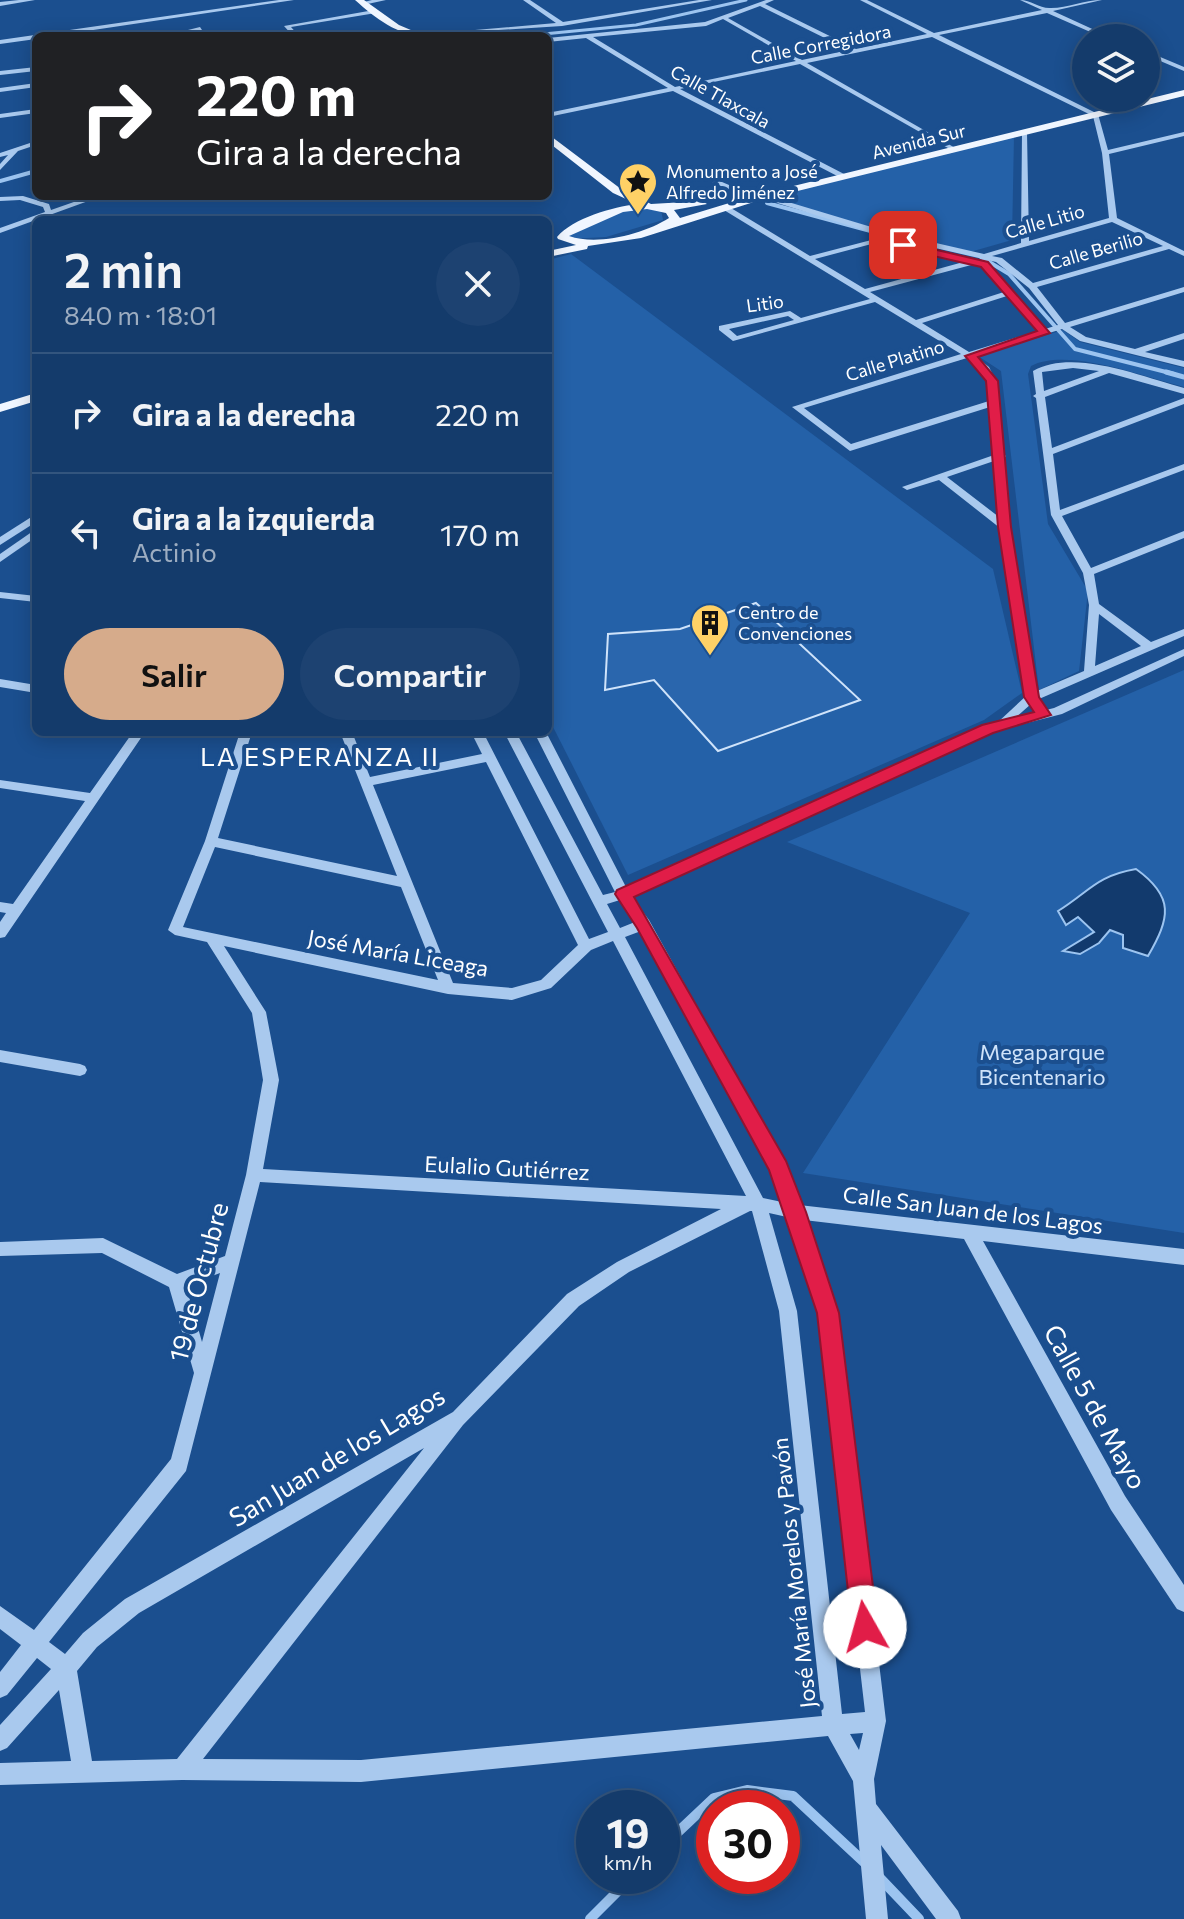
<!DOCTYPE html>
<html lang="es">
<meta charset="utf-8">
<style>
:root{--surface:#143b6b;--page:#1d4271;--text:#f1f3f6;--muted:#9dadc1;--line:#33557e;--accent:#d6ab8b}
body{margin:0;font-family:Commissioner,sans-serif;background:var(--page);color:var(--text);height:100vh;display:flex;flex-direction:column;font-size:30px;white-space:nowrap}
*{box-sizing:border-box;margin:0}
p{font-size:26px;color:var(--muted)}
.icon{flex:none;width:44px;height:44px;fill:none;stroke:currentColor;stroke-width:2;stroke-linecap:round;stroke-linejoin:round}
.map{position:relative;flex:1;overflow:hidden}
.side{position:absolute;left:32px;top:216px;width:520px;height:520px;display:flex;flex-direction:column;background:var(--surface);border-radius:12px;box-shadow:0 4px 20px #0003,0 0 0 2px var(--line)}
.side>*{flex:none}
.guide{position:absolute;left:32px;top:32px;width:520px;height:168px;border-radius:12px;box-shadow:0 4px 20px #0003,0 0 0 2px var(--line);background:#202124;color:#fff;overflow:hidden}
.tools{position:absolute;left:1072px;top:24px;display:grid;gap:16px}
.tools a{display:grid;place-items:center;width:88px;height:88px;border-radius:50%;background:var(--surface);box-shadow:0 4px 20px #0003,0 0 0 2px var(--line);font-size:40px}
.speed{position:absolute;left:576px;top:1790px;display:flex;gap:16px;font-size:40px;font-weight:700;text-align:center}
.speed>*{display:grid;place-content:center;width:104px;height:104px;border-radius:50%;background:var(--surface);box-shadow:0 4px 20px #0003,0 0 0 2px var(--line);line-height:1}
.speed small{font-size:20px;font-weight:400}
.speed .limit{border:12px solid #d22;background:#fff;color:#111}
.pin{position:absolute;display:grid;place-items:center;width:68px;height:68px;color:#fff;margin:-34px;border-radius:16px;box-shadow:0 4px 12px #0006}
.me{position:absolute;width:88px;margin:-44px;rotate:353deg;stroke-linejoin:round;filter:drop-shadow(0 0 6px #0008)}
.turn{display:flex;align-items:center;gap:28px;height:168px;padding:0 32px;font-size:36px}
.turn .icon{width:104px;height:104px;stroke-width:2.5}
.turn b{display:block;font-size:56px;line-height:68px}
.round{display:grid;place-items:center;flex:none;width:84px;height:84px;border-radius:42px;background:var(--page)}
.head{display:flex;align-items:center;justify-content:space-between;height:136px;padding:0 32px}
h1{font-size:48px;font-weight:600;line-height:60px}
.button{display:flex;gap:16px;margin-top:auto;padding:16px 32px}
.button a{flex:1;height:92px;border-radius:48px;background:var(--accent);color:#111;font-size:32px;font-weight:600;line-height:92px;text-align:center}
.button a+a{background:var(--page);color:var(--text)}
ul{padding:0;list-style:none}
li{display:flex;align-items:center;gap:24px;height:120px;padding:0 32px;border-top:2px solid var(--line)}
li div{flex:1}
li b{display:block;font-size:30px}
li em{font-style:normal}
.map>svg:first-child{display:block}
.green{fill:#2461a8}
.water{fill:#123a6d;stroke:#9cc4f0;stroke-width:2}
.lines{fill:none;stroke-linecap:round;stroke-linejoin:round}
.stream-far3{stroke:#9cc4f0;stroke-width:3}
.stream-far2{stroke:#9cc4f0;stroke-width:4}
.stream-far1{stroke:#9cc4f0;stroke-width:5}
.stream{stroke:#9cc4f0;stroke-width:10}
.building{fill:#2a66ad;stroke:#cfe3fa;stroke-width:2}
.minor{fill:#a9c9ee;fill-rule:evenodd}
.major{fill:#f0f6ff;fill-rule:evenodd}
.route{fill:#e11d48;stroke:#92132f;stroke-width:2}
.labels{text-anchor:middle;stroke-width:8;stroke-linejoin:round;paint-order:stroke}
.far-street-label{font-size:18px;fill:#fff;stroke:#1b4f8f}
.far-poi-label{font-size:18px;fill:#fff;stroke:#1b4f8f;text-anchor:start}
.street-label{font-size:22px;fill:#fff;stroke:#1b4f8f}
.park-label{font-size:22px;fill:#cfe3fa;stroke:#1b4f8f}
.quarter-label{font-size:26px;letter-spacing:2px;fill:#fff;stroke:#1b4f8f}
.near-street-label{font-size:26px;fill:#fff;stroke:#1b4f8f}
</style>
<div class="map">
<svg width="1184" height="1919" viewBox="0 0 1184 1919">
<rect width="100%" height="100%" fill="#1b4f8f"/>
<g class="green">
<polygon points="1014,135 1012,240 970,252 886,234 762,197"/>
<polygon points="640,207 661,210 663,220 606,237 568,239 568,232 621,210"/>
<polygon points="571,254 993,569 1022,693 984,720 628,875 548,717 548,260"/>
<path d="M1063,330L1080,342L1184,368V387C1144,377 1068,347 1031,366L1028,374L1048,524L1088,591L1079,671L1039,690L1001,371L978,356Z"/>
<polygon points="1184,670 1184,1233 803,1173 970,913 787,842"/>
</g>
<path class="water" d="M1136,869C1175,897 1170,918 1148,956L1123,948V935L1110,930L1099,943L1080,954L1063,951L1094,932L1078,917L1066,925L1058,911C1090,891 1096,876 1136,869Z"/>
<g class="lines">
<polyline class="stream-far3" points="523,36 636,25 746,0"/>
<g class="stream-far2">
<polyline points="0,181 36,171"/>
<polyline points="767,203 926,246"/>
<polyline points="981,257 1009,274 1075,349 1174,374"/>
</g>
<polyline class="stream-far1" points="1166,372 1184,377"/>
<g class="stream">
<polyline points="662,1847 714,1798 747,1790 793,1796 865,1863"/>
<polyline points="879,1877 919,1919"/>
<polyline points="590,1919 633,1876"/>
</g>
</g>
<polygon class="building" points="756,603 860,700 718,751 654,680 605,690 608,634 680,629"/>
<g class="lines">
<g class="minor">
<polygon points="19,0 35,0 0,6 0,2"/>
<polygon points="279,0 294,0 53,36 36,36 36,39 0,44 0,40"/>
<polygon points="372,0 386,0 363,5 360,3"/>
<polygon points="523,0 530,0 563,22 699,0 712,0 562,26 405,36 556,23"/>
<path d="M766,0H774L765,4L856,49L927,34L860,0H867L934,33L1042,10L1020,0C1031,0 1040,9 1051,8C1068,8 1084,0 1102,0L1053,11L1112,38H1104L1047,13L939,35L1098,114L1108,150L1184,132V136L1109,154L1117,218L1184,251V256L1169,249L1037,287L1065,323L1184,287V292L1070,327L1086,337L1135,349L1184,333V339L1145,352L1184,361V367L1080,341L1062,329L975,356L989,367L996,381L1003,454L1006,456L1004,458L1010,527L1037,691L1084,671L1089,605L1083,573L1051,515L1036,398L1033,396L1036,394L1033,371C1074,348 1142,377 1184,388V394L1109,373L1045,397L1052,448L1184,398V404L1053,454L1060,510L1184,464V470L1062,516L1091,568L1184,531V538L1094,574L1099,604L1151,642L1184,629V636L1039,699L1046,710L1054,708L1184,649V656L1062,714L992,732L631,896L649,920L784,1163L799,1205L1184,1249V1265L983,1241L1125,1496L1184,1585V1612L1177,1609L1111,1510L964,1239L804,1220L837,1313L886,1721L874,1779L876,1804L958,1911L961,1919H936L881,1845L888,1919H866L853,1781L828,1736L361,1782L182,1780L0,1785V1763L71,1761L59,1690L7,1748L0,1751V1725L51,1669L37,1658L7,1695L0,1698V1672L21,1645L0,1629V1606L34,1630L171,1459L194,1373L169,1287L102,1253L0,1256V1242L103,1238L177,1274L225,1256L246,1175L263,1080L252,1013L207,942L175,935L168,930L205,841L240,732H252L218,838L397,876L340,732H352L370,777L482,754L471,732H483L589,939L608,932L504,732H516L603,895L615,892L534,732H546L626,887L984,726L997,723L1026,696L1000,528L939,480L907,490L902,487L994,455L990,407L850,451L792,407L961,354L875,302L733,341L719,330V326L790,311L801,318L870,299L719,207L726,205L810,256L879,238L896,241V245L879,242L815,259L865,289L967,261L965,259L969,257L987,262L1011,290H1014V293L1045,329L1058,325L1029,288L996,262L883,236L758,197L765,195L888,232L984,254L1021,243L1022,132L1027,133L1029,241L1109,218L1102,153L1093,116L932,37L807,63L957,149L955,152L800,64L680,89L846,175L843,179L673,91L548,117V113L668,88L586,38L548,42V38L705,22ZM760,6L849,50L802,60L728,18ZM723,19L796,61L675,87L593,37L706,26ZM1112,222L1163,246L1033,283L1002,258L992,256ZM975,264L981,266L1004,292L916,320L870,292ZM1007,296L1038,331L969,352L922,323ZM788,316L794,320L737,336L729,329ZM967,358C985,373 987,377 989,401L851,444L804,408ZM1073,368L1099,371L1044,391L1042,372ZM994,461L999,517L947,477ZM1099,614L1141,646L1095,666ZM1031,704L1036,713L1015,718ZM486,762L578,945L541,980L512,988L453,983L373,785ZM215,847L401,887L438,980L183,927ZM620,900L635,922L620,928L607,904ZM641,931L771,1170L782,1202L763,1198L625,937ZM613,941L746,1196L263,1169L279,1080L266,1012L224,946L448,994L512,1000L551,988L591,950ZM260,1182L721,1209L617,1262L567,1294L453,1412L125,1599L83,1633L65,1654L49,1642L186,1471ZM750,1211H752L779,1311L822,1716L361,1760L203,1759L463,1425L579,1306L629,1272ZM769,1213L787,1217L819,1313L865,1712L842,1714L797,1311ZM220,1273L202,1342L186,1286ZM424,1448L177,1759L92,1761L77,1671L97,1647L139,1613ZM863,1733L859,1750L850,1734Z"/>
<polygon points="374,10 376,13 291,27 299,36 293,36 284,26"/>
<polygon points="200,27 202,30 167,36 168,35"/>
<polygon points="1146,51 1184,67 1184,71 1146,55"/>
<polygon points="36,67 36,71 0,75 0,71"/>
<polygon points="36,83 36,87 0,92 0,88"/>
<polygon points="36,109 36,113 0,118 0,114"/>
<polygon points="36,141 36,145 18,151 0,170 0,164 8,155 0,157 0,153"/>
<polygon points="690,170 694,170 750,194 743,196 690,172"/>
<polygon points="23,196 49,204 51,210 91,196 102,196 0,233 0,228 45,212 43,207 20,200 0,201 0,197"/>
<polygon points="36,514 36,522 0,545 0,537"/>
<polygon points="36,529 36,537 0,562 0,554"/>
<polygon points="0,592 36,596 36,602 0,598"/>
<polygon points="0,679 36,685 36,693 0,687"/>
<polygon points="133,732 145,732 5,937 0,938 0,922 6,913 0,912 0,902 13,904 85,801 0,788 0,780 90,793"/>
<polygon points="0,1050 80,1064 85,1066 87,1070 85,1074 80,1076 0,1062"/>
</g>
<g class="major">
<path d="M355,0H364L399,25L425,36C398,36 375,18 355,0Z"/>
<path d="M1184,90V96L757,201L641,238L588,246L587,249L548,257V251L576,245L558,239L557,237C573,218 613,207 637,204L613,193L548,142V134L621,189L651,204L702,201L707,204L674,210L680,218L749,197ZM647,209L666,213L669,218C644,234 598,246 569,236L623,212Z"/>
<polygon points="36,393 36,401 0,412 0,404"/>
</g>
</g>
<polygon class="route" points="903,242 988,262 1050,333 978,357 998,381 1011,527 1039,697 1051,715 993,733 634,897 786,1161 806,1212 839,1313 878,1627 874,1636 865,1640 856,1636 852,1627 817,1313 769,1170 637,928 615,894 617,890 982,725 1034,712 1024,697 998,527 986,381 965,356 1037,331 981,267 899,248"/>
<defs>
<g id="sight-pin" transform="scale(2)"><path d="M0 17L-7.5 6A9.5 9.5 0 1 1 7.5 6Z" fill="#ffd166" stroke="#1b4f8f"/><path d="M0-6L1.8-2.2L6-1.7L2.9 1.2L3.7 5.4L0 3.3L-3.7 5.4L-2.9 1.2L-6-1.7L-1.8-2.2Z" fill="#111"/></g>
<g id="building-pin" transform="scale(2)"><path d="M0 17L-7.5 6A9.5 9.5 0 1 1 7.5 6Z" fill="#ffd166" stroke="#1b4f8f"/><path d="M-4-6H4V6H1V3H-1V6H-4ZM-2.5-4.3h1.7v1.8h-1.7ZM.8-4.3h1.7v1.8H.8ZM-2.5-1h1.7V.8h-1.7ZM.8-1h1.7V.8H.8Z" fill="#111"/></g>
</defs>
<g fill-rule="evenodd">
<use href="#sight-pin" x="638" y="182"/>
<use href="#building-pin" x="710" y="623"/>
</g>
<g class="labels">
<g class="far-street-label">
<text transform="translate(821 45) rotate(-11)" y="6">Calle Corregidora</text>
<text transform="translate(720 97) rotate(29)" y="6">Calle Tlaxcala</text>
<text transform="translate(919 142) rotate(-14)" y="6">Avenida Sur</text>
<text transform="translate(1045 222) rotate(-16)" y="6">Calle Litio</text>
<text transform="translate(1096 251) rotate(-16)" y="6">Calle Berilio</text>
<text transform="translate(765 304) rotate(-8)" y="6">Litio</text>
<text transform="translate(895 361) rotate(-17)" y="6">Calle Platino</text>
</g>
<g class="far-poi-label">
<text x="666" y="178">Monumento a José<tspan x="666" dy="21">Alfredo Jiménez</tspan></text>
<text x="738" y="619">Centro de<tspan x="738" dy="21">Convenciones</tspan></text>
</g>
<g class="street-label">
<text transform="translate(398 953) rotate(10)" y="8">José María Liceaga</text>
<text transform="translate(507 1168) rotate(3)" y="8">Eulalio Gutiérrez</text>
<text transform="translate(973 1210) rotate(7)" y="8">Calle San Juan de los Lagos</text>
<text transform="translate(794 1573) rotate(-96)" y="8">José María Morelos y Pavón</text>
</g>
<g class="park-label">
<text x="1042" y="1060">Megaparque<tspan x="1042" dy="25">Bicentenario</tspan></text>
</g>
<g class="quarter-label">
<text x="320" y="766">LA ESPERANZA II</text>
</g>
<g class="near-street-label">
<text transform="translate(199 1282) rotate(-75)" y="9">19 de Octubre</text>
<text transform="translate(1095 1407) rotate(61)" y="9">Calle 5 de Mayo</text>
<text transform="translate(337 1457) rotate(-31)" y="9">San Juan de los Lagos</text>
</g>
</g>
</svg>
<div class="tools">
<a><svg class="icon" aria-label="layers" viewBox="0 0 24 24"><path d="M12 4l9 5-9 5-9-5zM3 14l9 5 9-5"/></svg></a>
</div>
<div class="speed"><div>19<small>km/h</small></div><div class="limit">30</div></div>
<div class="pin" style="left:903px;top:245px;background:#d93025"><svg class="icon" aria-label="arrive" viewBox="0 0 24 24"><path d="M6 21V4h12l-3 4 3 4H6"/></svg></div>
<svg class="me" style="left:865px;top:1627px" viewBox="-20 -20 40 40"><circle r="19" fill="#fff"/><path d="M0-13L10 11 0 6-10 11z" fill="#e11d48"/></svg>
<div class="guide">
<div class="turn"><svg class="icon" aria-label="right" viewBox="0 0 24 24"><path d="M7 20v-9h11M14 6l5 5-5 5"/></svg><div><b>220 m</b>Gira a la derecha</div></div>
</div>
<section class="side">
<div class="head"><div><h1>2 min</h1><p>840 m · 18:01</p></div><a class="round"><svg class="icon" aria-label="close" viewBox="0 0 24 24"><path d="M6 6l12 12M18 6L6 18"/></svg></a></div>
<ul>
<li><svg class="icon" aria-label="right" viewBox="0 0 24 24"><path d="M7 20v-9h11M14 6l5 5-5 5"/></svg><div><b>Gira a la derecha</b></div><em>220 m</em></li>
<li><svg class="icon" aria-label="left" viewBox="0 0 24 24"><path d="M17 20v-9H6M10 6l-5 5 5 5"/></svg><div><b>Gira a la izquierda</b><p>Actinio</p></div><em>170 m</em></li>
</ul>
<div class="button"><a>Salir</a><a>Compartir</a></div>
</section>
</div>
